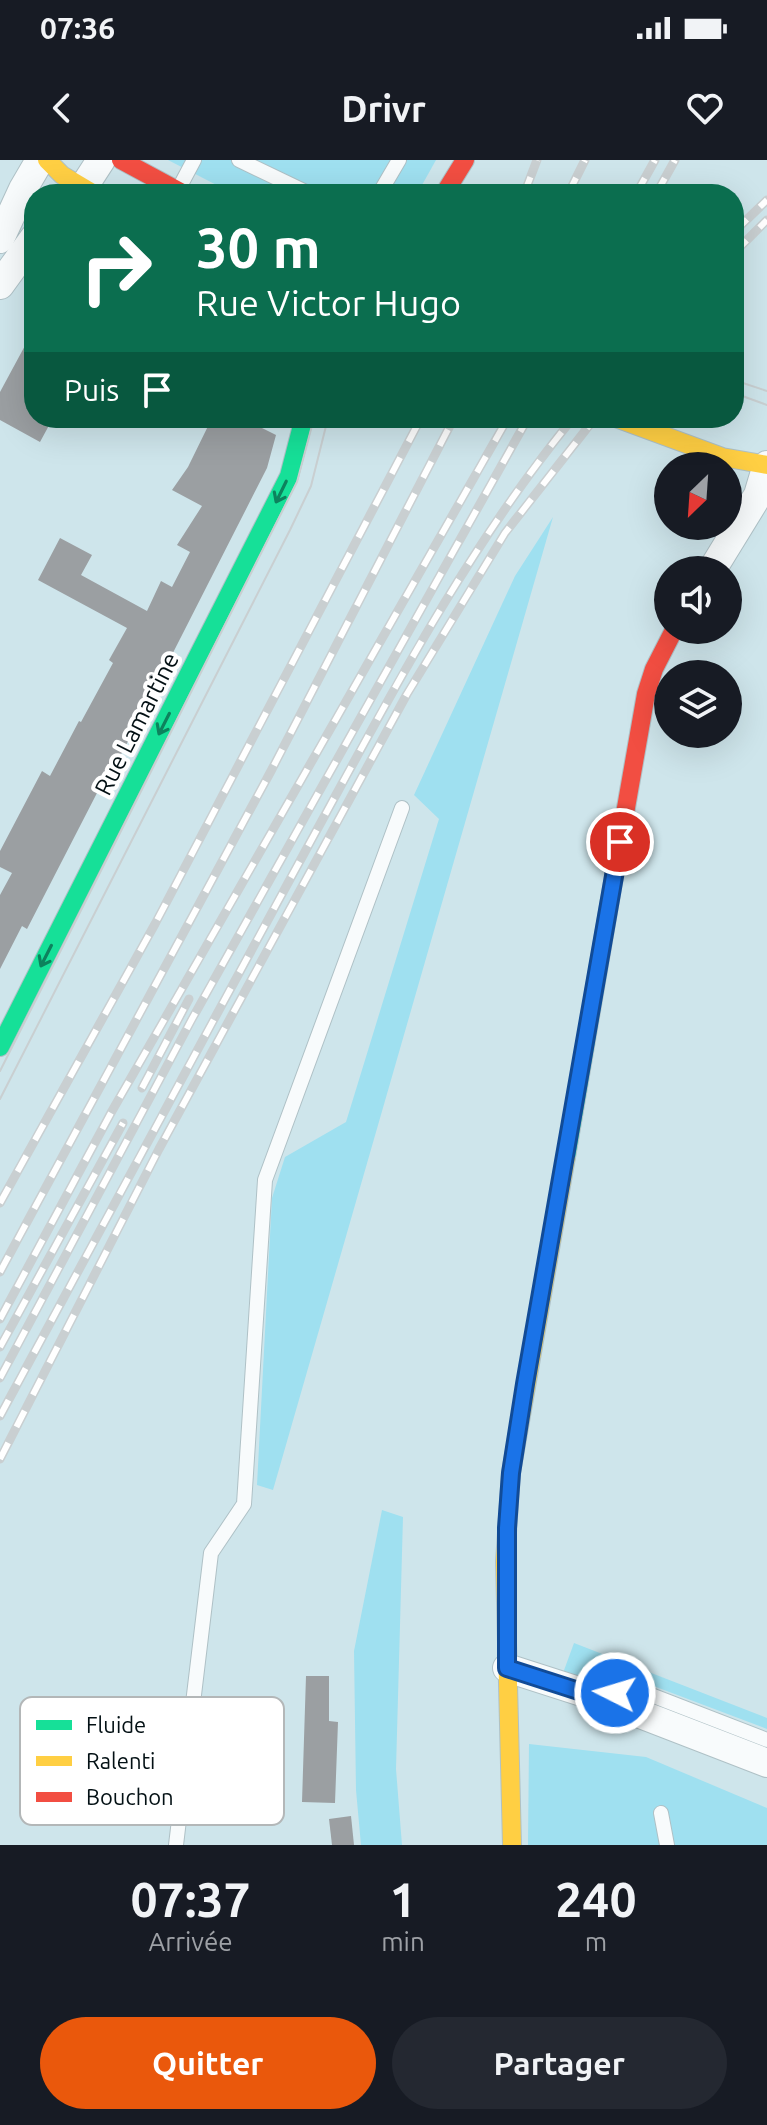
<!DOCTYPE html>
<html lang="fr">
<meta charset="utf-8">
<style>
:root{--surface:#171b24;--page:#242831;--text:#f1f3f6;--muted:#9ea1a6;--accent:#ea580c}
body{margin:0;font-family:Ubuntu,sans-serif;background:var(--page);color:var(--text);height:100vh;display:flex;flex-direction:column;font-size:30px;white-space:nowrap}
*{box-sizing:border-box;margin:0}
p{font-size:26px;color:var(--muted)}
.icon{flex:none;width:44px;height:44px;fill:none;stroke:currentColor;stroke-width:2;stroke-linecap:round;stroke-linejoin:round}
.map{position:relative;height:1685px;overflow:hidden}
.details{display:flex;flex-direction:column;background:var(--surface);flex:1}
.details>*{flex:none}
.guide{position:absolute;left:24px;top:24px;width:720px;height:244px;border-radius:32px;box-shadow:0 8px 32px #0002;background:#0b6e4f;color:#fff;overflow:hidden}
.needle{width:52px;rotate:205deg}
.buttons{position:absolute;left:654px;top:292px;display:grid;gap:16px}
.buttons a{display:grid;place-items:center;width:88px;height:88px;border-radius:50%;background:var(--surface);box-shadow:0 8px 32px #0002;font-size:40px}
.pin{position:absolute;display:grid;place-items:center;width:68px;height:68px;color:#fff;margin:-34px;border:4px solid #fff;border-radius:50%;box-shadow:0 2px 8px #0007}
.me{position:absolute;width:88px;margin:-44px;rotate:275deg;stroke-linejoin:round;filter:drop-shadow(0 0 6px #0008)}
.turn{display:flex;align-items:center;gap:28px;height:168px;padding:0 40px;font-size:36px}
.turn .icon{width:104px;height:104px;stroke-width:2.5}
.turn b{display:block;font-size:56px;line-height:68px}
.then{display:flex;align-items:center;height:76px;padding:0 40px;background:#0003;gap:16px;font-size:30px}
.eta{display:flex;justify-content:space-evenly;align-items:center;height:136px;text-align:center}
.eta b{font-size:48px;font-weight:700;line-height:56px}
.button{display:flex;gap:16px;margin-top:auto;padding:16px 40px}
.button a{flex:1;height:92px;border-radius:48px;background:var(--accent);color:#fff;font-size:32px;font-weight:700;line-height:92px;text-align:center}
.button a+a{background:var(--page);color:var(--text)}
.status{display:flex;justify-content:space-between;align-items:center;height:56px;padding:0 40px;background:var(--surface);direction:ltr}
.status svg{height:22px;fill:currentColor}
header{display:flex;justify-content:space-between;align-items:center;height:104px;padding:0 40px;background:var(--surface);font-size:36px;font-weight:700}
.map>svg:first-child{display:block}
.green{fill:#9fe0f0}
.building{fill:#9b9fa2}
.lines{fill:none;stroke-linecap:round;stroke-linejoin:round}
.lane-casing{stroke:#afc1c6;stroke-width:16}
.street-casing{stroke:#afc1c6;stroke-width:30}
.fast-casing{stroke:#afc1c6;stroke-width:20}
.slow-casing{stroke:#afc1c6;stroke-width:20}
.jam-casing{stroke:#afc1c6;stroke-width:20}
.lane{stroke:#f8fbfc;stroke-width:14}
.street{stroke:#f8fbfc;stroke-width:28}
.fast{stroke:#16e098;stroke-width:18}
.slow{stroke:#ffcf43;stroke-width:18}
.jam{stroke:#f24e42;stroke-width:18}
.tram{stroke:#c9cfd1;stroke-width:2}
.rail-casing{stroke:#c9cfd1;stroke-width:9}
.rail{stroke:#fff;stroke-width:6;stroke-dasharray:18;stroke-linecap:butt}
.oneway{stroke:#0d825d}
.route-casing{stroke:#114b97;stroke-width:20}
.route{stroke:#1a73e8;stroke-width:14}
.labels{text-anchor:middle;stroke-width:8;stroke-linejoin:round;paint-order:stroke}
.street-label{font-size:24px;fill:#031014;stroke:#fff}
.key{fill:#fff;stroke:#b3b7b8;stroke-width:2}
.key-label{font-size:22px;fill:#031014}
</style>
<div class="status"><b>07:36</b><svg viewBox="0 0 49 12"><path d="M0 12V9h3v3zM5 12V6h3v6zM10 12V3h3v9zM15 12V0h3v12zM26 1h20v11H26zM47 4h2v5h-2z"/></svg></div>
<header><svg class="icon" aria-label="back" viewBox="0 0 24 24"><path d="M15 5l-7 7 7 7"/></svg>Drivr<svg class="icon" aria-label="heart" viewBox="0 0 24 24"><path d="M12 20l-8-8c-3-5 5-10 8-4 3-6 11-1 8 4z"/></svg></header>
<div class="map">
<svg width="767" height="1685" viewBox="0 0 767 1685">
<rect width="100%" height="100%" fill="#cee5eb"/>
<g class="green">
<polygon points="168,0 436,0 417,34 234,34"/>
<polygon points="553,357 273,1330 257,1325 272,1038 285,997 346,962 439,659 414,635 515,416"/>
<polygon points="382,1350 403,1357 396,1609 402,1685 361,1685 356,1630 354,1491"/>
<polygon points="574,1483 767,1558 767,1569 635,1519 577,1519 563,1513"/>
<polygon points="529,1584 646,1597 767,1648 767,1685 528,1685"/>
</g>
<g class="building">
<polygon points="34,169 34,258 53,258 40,282 0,260 0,232"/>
<polygon points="212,258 242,258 276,275 267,308 123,591 97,633 27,769 22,766 0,809 0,735 12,713 0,707 0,691 42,611 50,616 79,561 81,562 113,503 109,500 127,468 38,420 60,378 92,395 81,415 147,451 161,421 172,427 190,392 177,385 202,346 172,330 188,307"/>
<polygon points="306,1516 329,1516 329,1561 338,1562 335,1643 302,1642"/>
<polygon points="351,1656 354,1685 332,1685 329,1659"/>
</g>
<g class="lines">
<g class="lane-casing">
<g id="lane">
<polyline points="239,0 310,34"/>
<polyline points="178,30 194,0"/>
<polyline points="379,34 399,0"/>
<polyline points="604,1534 638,1530 767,1580"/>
<polyline points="661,1653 667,1685"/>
<polyline points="176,1685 211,1393 244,1344 265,1020 402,648"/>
</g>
</g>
<g class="street-casing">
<g id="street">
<polyline points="79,34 101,0"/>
<polyline points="0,79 23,29 40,0"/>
<polyline points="0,125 34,78"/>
<polyline points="712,410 758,335 767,305"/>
<polyline points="507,1508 591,1535 767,1603"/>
</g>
</g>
<g class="fast-casing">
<g id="fast">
<polyline points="0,887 289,316 304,258"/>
<polyline points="566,997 617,699"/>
</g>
</g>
<g class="slow-casing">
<g id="slow">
<polyline points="47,0 62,15 94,34"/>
<polyline points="616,258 722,297 767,305"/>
<polyline points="512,1685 505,1402 511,1313 566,997"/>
</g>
</g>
<g class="jam-casing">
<g id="jam">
<polyline points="121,0 184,34"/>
<polyline points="444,34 465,0"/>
<polyline points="617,699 646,534 654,509 674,470"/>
</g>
</g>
<use href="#lane" class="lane"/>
<use href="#street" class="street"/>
<use href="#fast" class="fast"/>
<use href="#slow" class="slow"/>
<use href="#jam" class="jam"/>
<g class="tram">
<polyline points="734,220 767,231"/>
<polyline points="734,233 767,245"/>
<polyline points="0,911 297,322 314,258"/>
<polyline points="0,939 290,370 311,326 328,258"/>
</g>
<g class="rail-casing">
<g id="rail">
<polyline points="524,34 537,0"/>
<polyline points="568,34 585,0"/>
<polyline points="636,34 655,0"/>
<polyline points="656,34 675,0"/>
<polyline points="734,72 767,40"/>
<polyline points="734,93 767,60"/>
<polyline points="142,928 189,839"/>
<polyline points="0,1043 155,764 421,258"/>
<polyline points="0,1112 271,611 454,258"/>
<polyline points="0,1159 112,951 508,258"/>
<polyline points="0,1187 123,963"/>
<polyline points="0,1218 192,859 528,258"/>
<path d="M0,1256C102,1067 204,877 307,688C388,540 466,389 573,258"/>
<polyline points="0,1299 159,989 407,534 505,373 595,258"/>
</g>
</g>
<use href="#rail" class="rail"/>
</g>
<defs><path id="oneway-shaft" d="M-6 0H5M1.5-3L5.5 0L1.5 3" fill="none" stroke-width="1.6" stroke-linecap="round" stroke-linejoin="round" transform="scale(2)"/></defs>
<g class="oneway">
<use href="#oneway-shaft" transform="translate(281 332) rotate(116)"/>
<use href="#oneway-shaft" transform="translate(164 564) rotate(117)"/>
<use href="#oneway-shaft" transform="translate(46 796) rotate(117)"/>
</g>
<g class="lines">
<g class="route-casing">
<polyline id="route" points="615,1533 591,1535 507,1508 507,1368 511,1313 525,1224 620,682"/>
</g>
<use href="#route" class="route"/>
</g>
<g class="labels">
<g class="street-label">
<text transform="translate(137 564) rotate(-63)" y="8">Rue Lamartine</text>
</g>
</g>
<rect x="20" y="1537" width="264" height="128" rx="12" class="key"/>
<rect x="36" y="1560" width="36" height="10" fill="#16e098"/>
<rect x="36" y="1596" width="36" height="10" fill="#ffcf43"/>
<rect x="36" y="1632" width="36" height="10" fill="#f24e42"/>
<g class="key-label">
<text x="86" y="1573">Fluide</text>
<text x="86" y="1609">Ralenti</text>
<text x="86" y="1645">Bouchon</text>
</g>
</svg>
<div class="buttons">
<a><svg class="needle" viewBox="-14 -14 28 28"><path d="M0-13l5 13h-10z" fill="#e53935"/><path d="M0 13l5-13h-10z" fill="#9ea1a6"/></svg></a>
<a><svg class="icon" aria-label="sound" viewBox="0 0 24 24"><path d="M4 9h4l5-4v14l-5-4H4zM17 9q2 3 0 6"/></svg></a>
<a><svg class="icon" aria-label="layers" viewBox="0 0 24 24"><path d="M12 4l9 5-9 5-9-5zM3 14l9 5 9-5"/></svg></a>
</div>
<div class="pin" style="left:620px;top:682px;background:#d93025"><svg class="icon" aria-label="arrive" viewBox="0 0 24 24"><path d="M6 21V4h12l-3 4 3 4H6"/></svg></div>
<svg class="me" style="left:615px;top:1533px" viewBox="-20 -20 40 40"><circle r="17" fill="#1a73e8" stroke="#fff" stroke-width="3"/><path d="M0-11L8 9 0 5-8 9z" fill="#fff"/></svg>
<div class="guide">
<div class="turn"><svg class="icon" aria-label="right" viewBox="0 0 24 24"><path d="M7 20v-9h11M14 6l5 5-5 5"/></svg><div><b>30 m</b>Rue Victor Hugo</div></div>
<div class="then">Puis<svg class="icon" aria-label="arrive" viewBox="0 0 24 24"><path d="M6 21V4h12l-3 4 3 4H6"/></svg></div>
</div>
</div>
<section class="details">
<div class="eta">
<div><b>07:37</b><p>Arrivée</p></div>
<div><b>1</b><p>min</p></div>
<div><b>240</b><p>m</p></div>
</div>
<div class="button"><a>Quitter</a><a>Partager</a></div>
</section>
